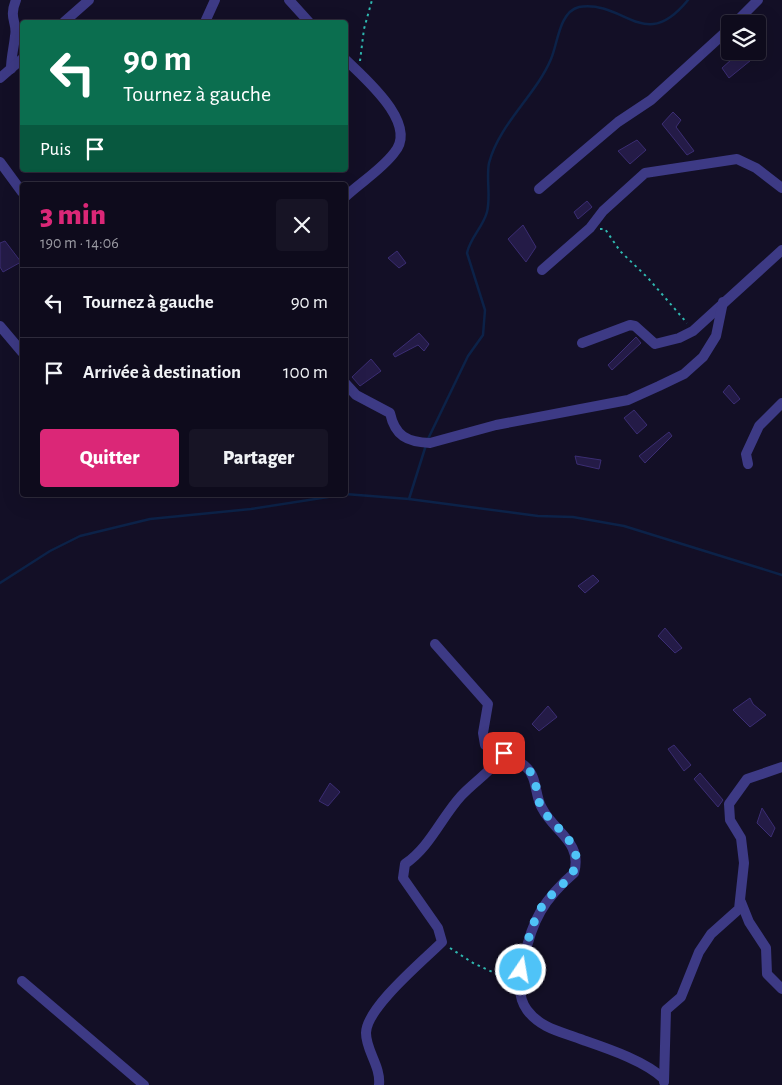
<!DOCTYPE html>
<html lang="fr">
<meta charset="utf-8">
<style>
:root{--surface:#0e0b1c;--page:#171425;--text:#f1f3f6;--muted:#9b9ba3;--line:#2e2b3b;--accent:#db2777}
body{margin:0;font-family:"Alegreya Sans",sans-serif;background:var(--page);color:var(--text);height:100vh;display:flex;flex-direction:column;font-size:19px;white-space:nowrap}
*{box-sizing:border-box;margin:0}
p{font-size:16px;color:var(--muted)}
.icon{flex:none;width:28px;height:28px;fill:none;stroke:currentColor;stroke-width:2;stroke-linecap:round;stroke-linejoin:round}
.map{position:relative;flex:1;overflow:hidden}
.details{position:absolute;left:20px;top:182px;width:328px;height:315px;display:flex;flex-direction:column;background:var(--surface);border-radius:5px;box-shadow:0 5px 20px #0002,0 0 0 1px var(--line)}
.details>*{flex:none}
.guide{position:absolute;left:20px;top:20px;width:328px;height:152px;border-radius:5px;box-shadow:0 5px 20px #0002,0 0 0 1px var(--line);background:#0b6e4f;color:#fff;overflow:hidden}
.tools{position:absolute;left:721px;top:15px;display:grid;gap:10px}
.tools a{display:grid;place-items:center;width:45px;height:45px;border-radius:5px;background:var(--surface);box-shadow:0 5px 20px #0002,0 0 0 1px var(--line);font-size:25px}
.pin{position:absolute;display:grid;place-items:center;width:42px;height:42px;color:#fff;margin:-21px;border-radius:10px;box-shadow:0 2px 8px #0006}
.me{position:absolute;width:55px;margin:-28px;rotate:12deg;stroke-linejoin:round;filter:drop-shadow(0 0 4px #0008)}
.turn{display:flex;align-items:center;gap:18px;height:105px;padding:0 20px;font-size:22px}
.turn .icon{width:65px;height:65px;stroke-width:2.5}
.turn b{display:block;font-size:35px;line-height:42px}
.then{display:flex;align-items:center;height:48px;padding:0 20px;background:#0003;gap:10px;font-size:19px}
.round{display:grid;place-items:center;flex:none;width:52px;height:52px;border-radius:5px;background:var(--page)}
.summary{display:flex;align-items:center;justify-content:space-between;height:85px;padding:0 20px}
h1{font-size:30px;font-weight:800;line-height:38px;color:var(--accent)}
.button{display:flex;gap:10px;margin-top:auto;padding:10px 20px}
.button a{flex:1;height:58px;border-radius:5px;background:var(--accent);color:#fff;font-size:20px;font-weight:800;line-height:58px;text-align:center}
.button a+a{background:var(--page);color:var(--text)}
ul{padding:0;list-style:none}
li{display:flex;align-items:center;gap:15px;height:70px;padding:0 20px;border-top:1px solid var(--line)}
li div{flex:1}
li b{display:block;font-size:19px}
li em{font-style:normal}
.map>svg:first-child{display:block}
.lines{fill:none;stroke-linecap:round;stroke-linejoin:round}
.stream{stroke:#0c2248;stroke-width:2.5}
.building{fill:#241b47;stroke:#3b2d73}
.path{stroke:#2fb8b0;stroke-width:2;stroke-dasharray:2.5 4;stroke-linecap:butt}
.street{stroke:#3d3a85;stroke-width:10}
.route{stroke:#4fc3f7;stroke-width:9;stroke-dasharray:0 16.2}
</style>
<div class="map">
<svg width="782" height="1085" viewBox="0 0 782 1085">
<rect width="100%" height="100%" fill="#130f26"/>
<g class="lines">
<g class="stream">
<path d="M428,439L468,356L483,335L485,310L467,253C470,238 483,227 487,212C491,196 486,179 489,163C499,124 536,95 551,59C558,43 559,12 579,7C626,0 644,54 688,0"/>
<polyline points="345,494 409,499 538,516 573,517 624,526 782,575"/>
<polyline points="409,499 426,445"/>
<polyline points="0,583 50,551 80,536 150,519 251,509 341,495"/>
</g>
</g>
<g class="building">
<polygon points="741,51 753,51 756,56 729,78 722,68"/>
<polygon points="673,112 681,120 676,127 694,151 687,155 662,124"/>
<polygon points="637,140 646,150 630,164 618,151"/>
<polygon points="587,201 592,207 578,219 574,212"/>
<polygon points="523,225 536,247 526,262 508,239"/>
<polygon points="5,241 21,262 3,272 0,267 0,243"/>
<polygon points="397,251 406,263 399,268 388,258"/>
<polygon points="419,333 429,344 424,351 418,345 395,357 393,354"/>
<polygon points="636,337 641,343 612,370 608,365"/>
<polygon points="371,359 381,371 360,386 352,377"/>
<polygon points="729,385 740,399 734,404 723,392"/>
<polygon points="634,410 647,425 637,434 624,418"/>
<polygon points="669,432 672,436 645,463 639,456"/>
<polygon points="575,456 601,460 599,469 577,464"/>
<polygon points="593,575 599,581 585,593 578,586"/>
<polygon points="665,628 682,648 675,653 658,636"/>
<polygon points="750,698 753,704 766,715 750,727 733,710"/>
<polygon points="548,706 557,717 539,731 532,724"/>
<polygon points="674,745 691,765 684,771 668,749"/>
<polygon points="700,773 723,800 718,807 694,779"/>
<polygon points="330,783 340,792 328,806 319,801"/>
<polygon points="762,808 775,828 771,837 757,823"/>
</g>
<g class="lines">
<g class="path">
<polyline points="360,61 364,29 372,0"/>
<polyline points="600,229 605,229 620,251 648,278 687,323"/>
<polyline points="450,948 473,963 512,981"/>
</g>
<g class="street">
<polyline points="289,0 309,22"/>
<polyline points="64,22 89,0"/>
<polyline points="205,22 215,0"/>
<polyline points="734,24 758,0"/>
<path d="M345,59C363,77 420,124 394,153C381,170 361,182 345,197"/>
<path d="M11,69C11,57 14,47 15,36C18,23 8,19 16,0"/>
<polyline points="0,78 22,59"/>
<polyline points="0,162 22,192"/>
<polyline points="539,189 618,122 651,100 730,28"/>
<polyline points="542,270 590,228 603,211 645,173 737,159 756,168 782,188"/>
<polyline points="0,326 22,352"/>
<polyline points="582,343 630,325 635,326 655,344 679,338 693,331 782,250"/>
<path d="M345,383L356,395L390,413C395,436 407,442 430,443L496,425L628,400L659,386L684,374L703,357L716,336L723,302"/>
<polyline points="748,464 746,454 759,426 782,403"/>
<path d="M435,644L488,704L483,733L485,745C498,751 514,756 525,766C538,777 534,794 542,808C554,832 583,842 574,873C544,899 532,920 524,959C520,976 516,995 527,1010C541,1029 563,1032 583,1040C609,1049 645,1061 664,1079"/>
<polyline points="741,902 749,922 766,948 767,974 782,989"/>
<polyline points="22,981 144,1085"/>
<polyline points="664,1082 666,1010 681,997 699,952 711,934 739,909 744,863 741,838 730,820 729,804 747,779 782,767"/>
<path d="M379,1085C381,1066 366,1051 366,1033C366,1008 424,960 442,942L438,928L403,878L405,864C430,847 441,818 461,796C475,781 493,770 504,753"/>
</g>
</g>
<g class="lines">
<path class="route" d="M504,753C516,760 531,767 535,781C537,790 537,801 543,810C553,826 572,836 576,856C580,877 551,890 541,908C530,927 526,948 521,970"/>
</g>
</svg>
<div class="tools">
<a><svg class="icon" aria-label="layers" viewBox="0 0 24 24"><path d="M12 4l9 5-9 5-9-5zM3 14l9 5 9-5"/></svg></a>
</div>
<div class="pin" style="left:504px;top:753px;background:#d93025"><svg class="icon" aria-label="arrive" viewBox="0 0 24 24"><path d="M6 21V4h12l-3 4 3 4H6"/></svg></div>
<svg class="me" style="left:521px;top:970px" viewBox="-20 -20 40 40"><circle r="17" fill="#4fc3f7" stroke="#fff" stroke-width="3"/><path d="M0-11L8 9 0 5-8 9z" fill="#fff"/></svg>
<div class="guide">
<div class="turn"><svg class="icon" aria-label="left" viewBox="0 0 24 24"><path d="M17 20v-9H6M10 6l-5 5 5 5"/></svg><div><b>90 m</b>Tournez à gauche</div></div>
<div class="then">Puis<svg class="icon" aria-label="arrive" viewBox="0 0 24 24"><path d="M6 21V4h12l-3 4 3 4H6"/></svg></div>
</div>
<section class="details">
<div class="summary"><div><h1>3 min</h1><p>190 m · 14:06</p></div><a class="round"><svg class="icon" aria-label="close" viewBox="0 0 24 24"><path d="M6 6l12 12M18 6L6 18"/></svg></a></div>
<ul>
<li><svg class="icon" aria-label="left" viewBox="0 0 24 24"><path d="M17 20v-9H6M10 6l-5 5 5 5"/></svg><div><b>Tournez à gauche</b></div><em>90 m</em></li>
<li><svg class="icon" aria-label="arrive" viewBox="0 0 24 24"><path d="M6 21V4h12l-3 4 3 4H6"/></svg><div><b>Arrivée à destination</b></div><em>100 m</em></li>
</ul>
<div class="button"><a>Quitter</a><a>Partager</a></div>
</section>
</div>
